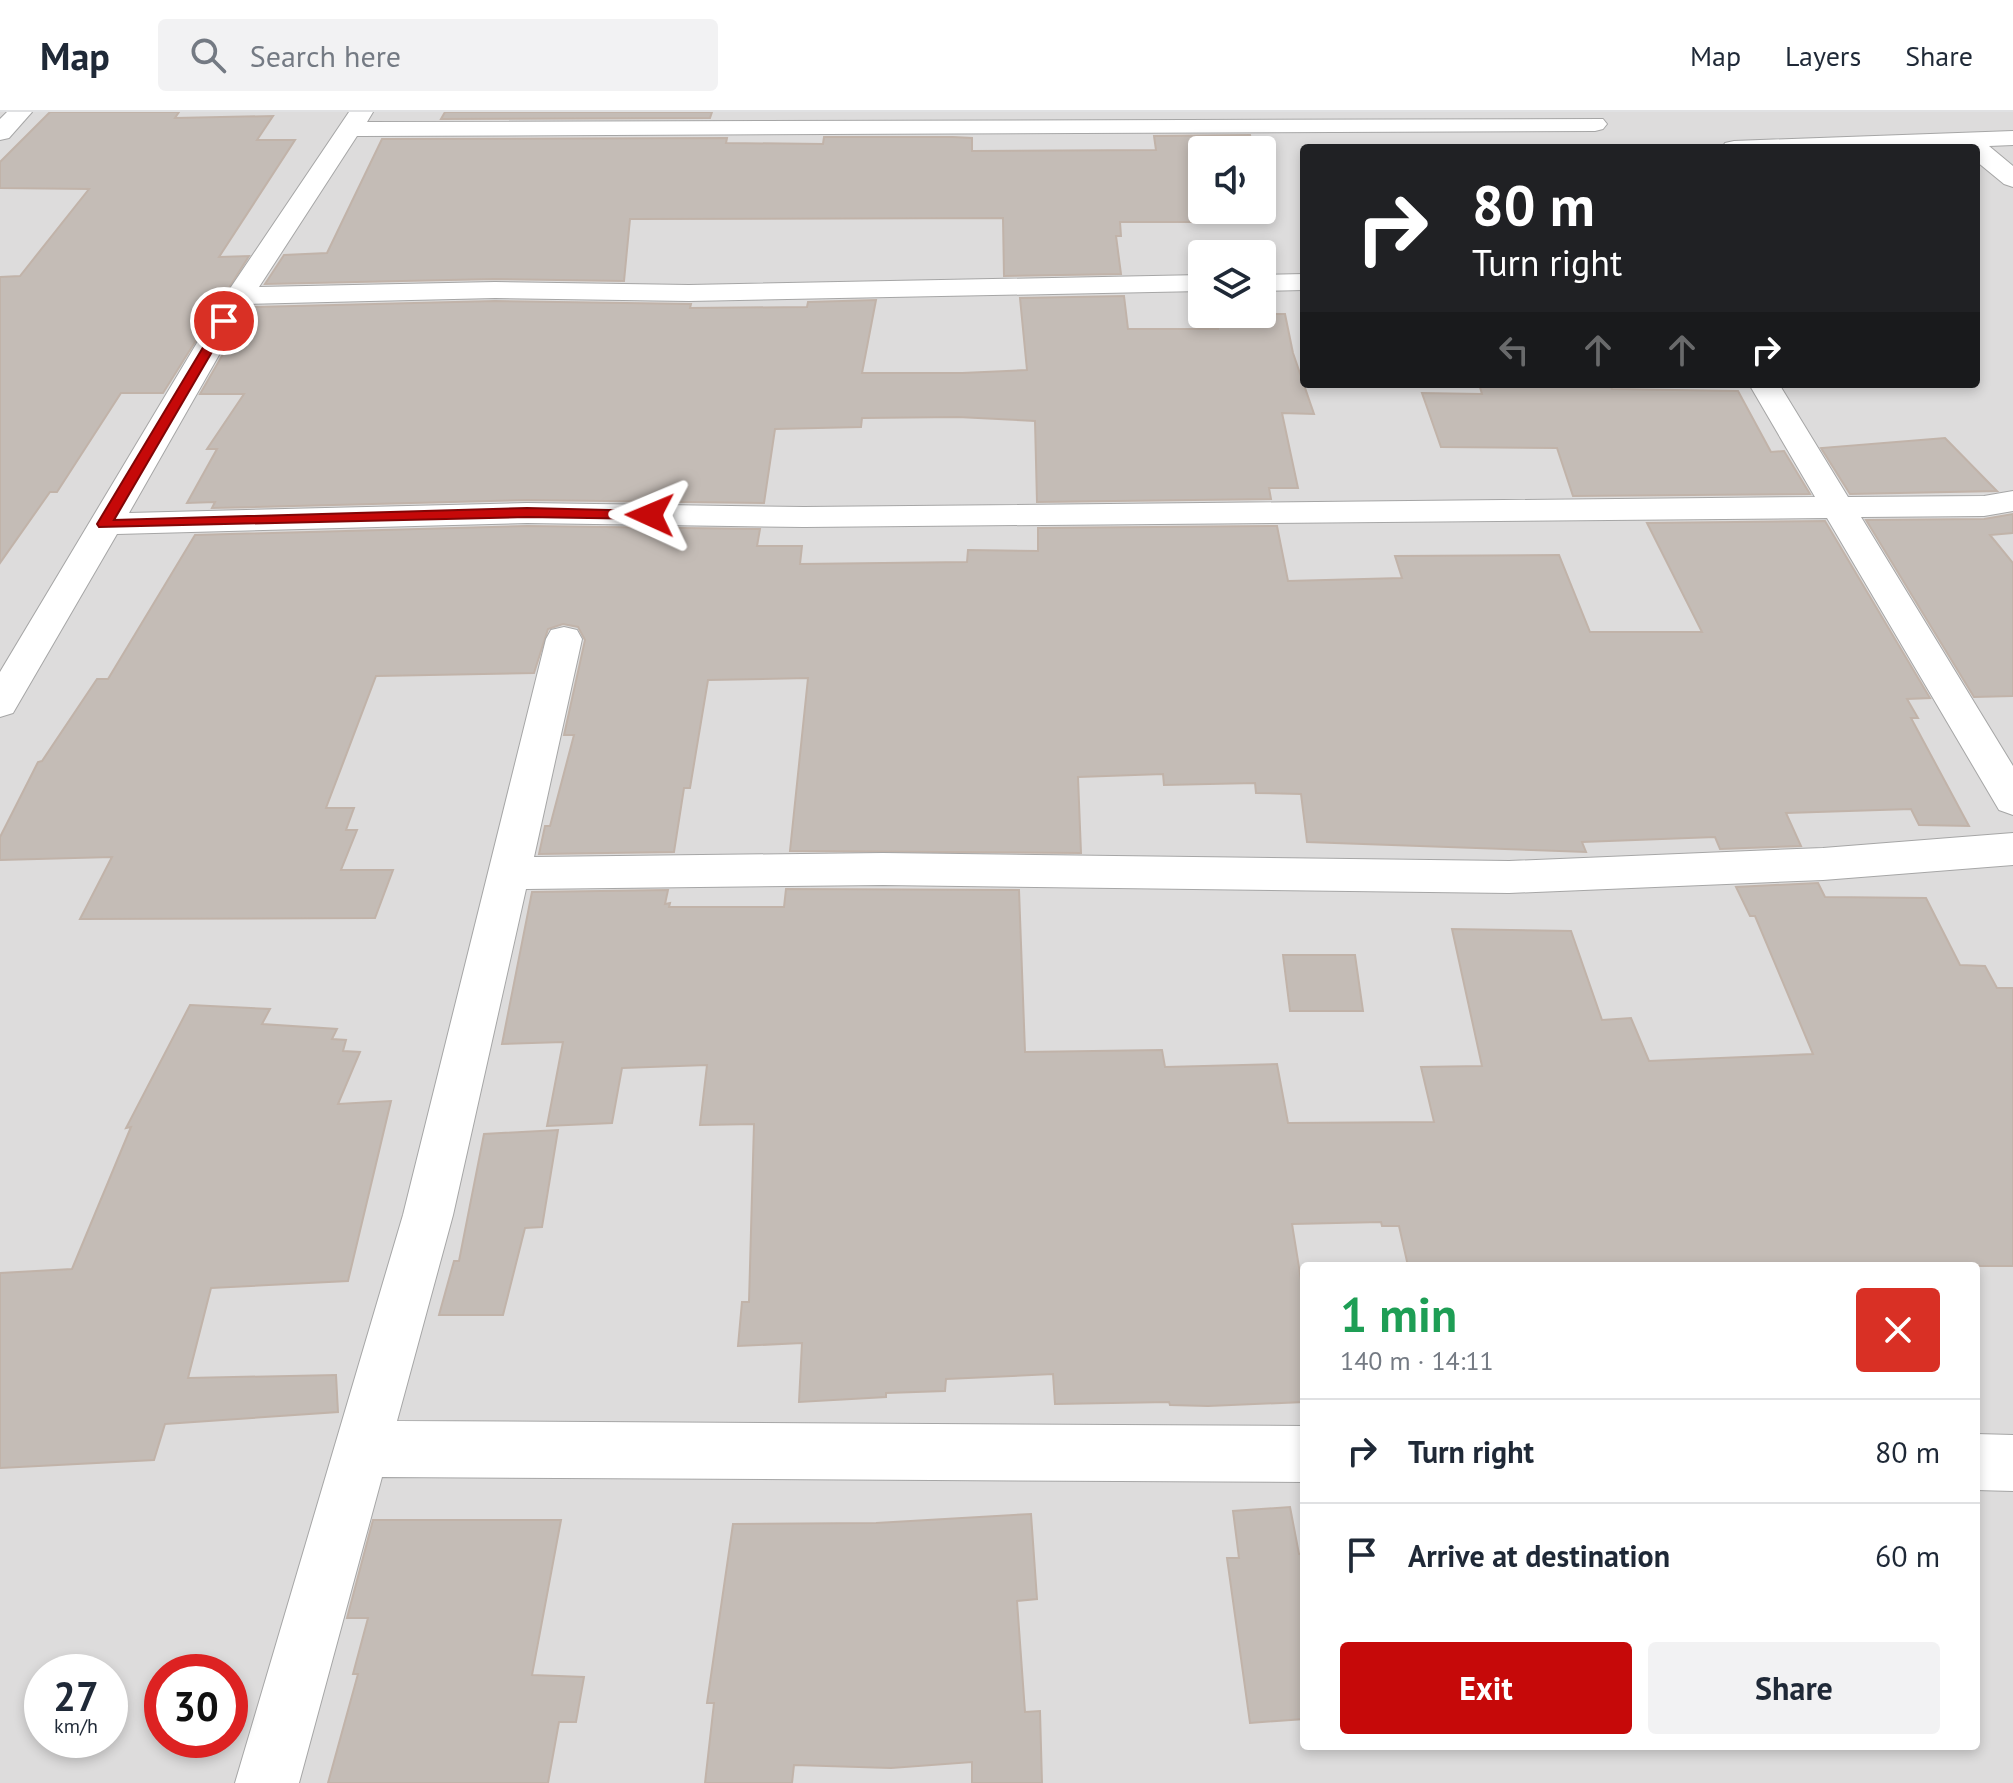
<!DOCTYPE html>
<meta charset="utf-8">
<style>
:root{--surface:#fff;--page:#f2f2f3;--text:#1f2937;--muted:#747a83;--line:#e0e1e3;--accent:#c60909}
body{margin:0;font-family:"PT Sans",sans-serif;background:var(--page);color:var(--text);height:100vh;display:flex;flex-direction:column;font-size:30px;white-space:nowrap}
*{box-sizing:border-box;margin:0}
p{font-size:26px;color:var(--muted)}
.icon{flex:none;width:44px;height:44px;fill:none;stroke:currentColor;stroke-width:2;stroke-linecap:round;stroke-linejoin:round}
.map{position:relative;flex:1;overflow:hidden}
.sheet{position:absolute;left:1300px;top:1150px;width:680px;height:488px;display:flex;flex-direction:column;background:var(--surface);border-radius:8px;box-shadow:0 4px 12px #0003}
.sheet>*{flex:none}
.hud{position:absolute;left:1300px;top:32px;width:680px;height:244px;border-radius:8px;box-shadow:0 4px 12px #0003;background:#202124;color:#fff;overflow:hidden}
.fabs{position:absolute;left:1188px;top:24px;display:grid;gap:16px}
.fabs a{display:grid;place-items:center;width:88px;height:88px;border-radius:8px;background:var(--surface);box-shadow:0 4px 12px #0003;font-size:40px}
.speed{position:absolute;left:24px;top:1542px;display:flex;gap:16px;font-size:40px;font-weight:700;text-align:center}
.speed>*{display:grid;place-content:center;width:104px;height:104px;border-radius:50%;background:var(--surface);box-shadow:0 4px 12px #0003;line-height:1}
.speed small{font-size:20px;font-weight:400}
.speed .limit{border:12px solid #d22;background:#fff;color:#111}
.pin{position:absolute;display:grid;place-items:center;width:68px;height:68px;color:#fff;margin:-34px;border:4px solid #fff;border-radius:50%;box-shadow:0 2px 8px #0007}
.me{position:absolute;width:88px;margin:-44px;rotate:271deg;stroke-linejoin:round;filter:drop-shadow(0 0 6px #0008)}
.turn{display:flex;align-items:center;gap:28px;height:168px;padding:0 40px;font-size:36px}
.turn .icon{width:104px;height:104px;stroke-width:2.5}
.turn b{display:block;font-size:56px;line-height:68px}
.lanes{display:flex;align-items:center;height:76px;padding:0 40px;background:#0003;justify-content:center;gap:40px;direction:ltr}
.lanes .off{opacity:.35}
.round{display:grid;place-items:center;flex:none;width:84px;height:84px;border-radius:8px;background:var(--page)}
.overview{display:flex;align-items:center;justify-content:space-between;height:136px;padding:0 40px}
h1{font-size:48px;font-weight:700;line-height:60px;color:#1e9e55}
.button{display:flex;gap:16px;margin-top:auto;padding:16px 40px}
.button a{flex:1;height:92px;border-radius:8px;background:var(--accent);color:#fff;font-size:32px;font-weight:700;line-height:92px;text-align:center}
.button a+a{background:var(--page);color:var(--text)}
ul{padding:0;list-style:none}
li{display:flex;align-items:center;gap:24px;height:104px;padding:0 40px;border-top:2px solid var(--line)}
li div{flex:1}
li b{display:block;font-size:30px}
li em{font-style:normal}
header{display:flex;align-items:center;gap:48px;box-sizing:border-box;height:112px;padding:0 40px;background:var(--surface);border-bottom:2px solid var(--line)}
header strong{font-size:38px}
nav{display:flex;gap:44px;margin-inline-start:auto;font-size:28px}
.search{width:560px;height:72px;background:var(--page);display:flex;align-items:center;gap:20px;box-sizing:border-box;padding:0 28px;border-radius:8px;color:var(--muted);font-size:30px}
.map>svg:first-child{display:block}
.residential{fill:#dddcdc;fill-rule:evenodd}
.building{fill:#c4bcb6;stroke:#c1b3a9;stroke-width:2}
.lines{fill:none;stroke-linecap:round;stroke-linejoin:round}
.minor-casing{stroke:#a6a6a6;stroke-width:2}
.minor{fill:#fff;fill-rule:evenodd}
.route{fill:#c60909;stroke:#810606;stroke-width:2}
</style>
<header>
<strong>Map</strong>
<div class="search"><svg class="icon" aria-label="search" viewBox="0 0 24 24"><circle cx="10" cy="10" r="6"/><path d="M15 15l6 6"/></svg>Search here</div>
<nav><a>Map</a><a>Layers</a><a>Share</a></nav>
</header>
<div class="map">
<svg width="2013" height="1671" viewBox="0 0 2013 1671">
<rect width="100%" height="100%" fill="#f0ece6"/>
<path class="residential" d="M0,0H2013V1671H0ZM1304,36H1976V272H1304ZM1202,38H1262V98H1202ZM1202,142H1262V202H1202ZM1304,1154H1976V1634H1304ZM42,1560H110V1628H42ZM162,1560H230V1628H162Z"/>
<g class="building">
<polygon points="50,0 179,0 175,6 273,4 257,28 295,28 219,145 249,144 163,281 121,281 57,380 50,380 0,451 0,165 20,164 89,77 0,76 0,50"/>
<polygon points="445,0 712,0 710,6 441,7"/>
<polygon points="1250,23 1253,38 1202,38 1202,98 1262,98 1262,83 1267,110 1120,110 1121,124 1116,124 1121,162 1004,164 1003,106 630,107 624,169 495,167 265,172 284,143 327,141 382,27 727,26 726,31 823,32 824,25 953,25 972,26 972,39 1156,38 1154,24"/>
<polygon points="1124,184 1128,217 1218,217 1218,210 1237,211 1235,202 1285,202 1293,241 1314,302 1282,301 1298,376 1269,376 1271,387 1037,390 1035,309 958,305 862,306 861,315 775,317 764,391 527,388 212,396 215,390 187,391 217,337 207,337 244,282 200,282 250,195 495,189 691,192 690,196 807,195 808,190 876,188 862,261 962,261 1027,258 1020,186"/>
<polygon points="1479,272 1610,272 1612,277 1738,279 1771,340 1784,339 1810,382 1573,384 1557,336 1441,335 1422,281 1482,282"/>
<polygon points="1945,326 1997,379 1850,382 1821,336"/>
<polygon points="2013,402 2013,421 1990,423 2013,451 2013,584 1974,585 1866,408 1984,407"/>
<polygon points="1825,409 1930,586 1907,587 1918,606 1911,606 1969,714 1919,713 1911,697 1786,701 1801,734 1720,737 1715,725 1582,730 1586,740 1307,730 1301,682 1256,681 1255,671 1164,673 1163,662 1078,665 1081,741 790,739 808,566 708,568 690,676 684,676 674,740 539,742 545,714 550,714 574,623 564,623 585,528 578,515 563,512 548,517 534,561 376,564 326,696 354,696 346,718 357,718 341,758 393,758 375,806 80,807 112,745 0,748 0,725 38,650 42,649 97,567 108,567 195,423 527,414 760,417 757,434 802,434 800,452 967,450 968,438 1038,439 1038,416 1277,414 1288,469 1402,466 1395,444 1559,443 1590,520 1702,520 1647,411"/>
<polygon points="1818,771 1825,785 1926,786 1960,853 1985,854 1997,876 2013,876 2013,1154 1408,1154 1399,1114 1382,1114 1381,1110 1292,1112 1304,1186 1304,1290 1208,1294 1170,1293 1169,1290 1055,1292 1053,1262 946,1267 945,1279 886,1281 886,1285 799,1290 802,1231 738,1234 742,1190 749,1190 754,1012 700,1013 707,953 622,956 612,1011 547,1014 563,930 502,932 532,780 668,778 665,792 670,791 669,795 784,795 786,777 1019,778 1025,940 1162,938 1165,955 1277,952 1288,1011 1434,1010 1421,955 1482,954 1452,817 1571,819 1602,908 1631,906 1649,949 1813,942 1755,804 1750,804 1736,775"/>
<polygon points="1283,843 1355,843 1363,899 1290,899"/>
<polygon points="190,893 270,897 262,912 337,917 332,927 346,928 343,939 360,940 338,992 391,989 348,1169 211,1176 188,1266 336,1263 338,1300 165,1312 154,1348 0,1356 0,1161 72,1157 131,1015 126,1016"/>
<polygon points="558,1018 542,1115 525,1116 503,1203 439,1203 454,1149 459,1149 484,1022"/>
<polygon points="1290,1395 1299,1442 1304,1442 1304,1607 1250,1611 1227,1446 1239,1446 1233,1399"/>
<polygon points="1031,1402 1037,1487 1017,1489 1025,1600 1040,1599 1042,1671 972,1671 972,1650 891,1656 794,1653 792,1671 705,1671 714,1591 707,1591 733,1412 876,1411"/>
<polygon points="373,1408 561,1408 532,1563 584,1565 576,1610 559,1610 548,1671 328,1671 358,1562 353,1562 368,1506 347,1506"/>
</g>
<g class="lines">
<g class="minor-casing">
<g id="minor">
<polygon points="7,0 32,0 9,26 0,28 0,7"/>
<polygon points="349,0 373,0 367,10 1603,7 1607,12 1603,17 1595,19 357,24 259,175 495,170 689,173 1202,163 1202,179 689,189 495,186 248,192 129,401 527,391 804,395 1815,385 1749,272 1779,272 1848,385 1984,384 2013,379 2013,399 1984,404 1861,405 2013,654 2013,703 1999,698 1827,406 804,415 527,411 117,422 13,601 0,605 0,560 225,184"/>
<polygon points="2013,19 2013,33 1989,34 2013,54 2013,75 2004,72 1976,49 1976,36 1722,36 1725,31 1734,29"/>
<polygon points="1304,162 1304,178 1262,179 1262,163"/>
<polygon points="564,515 577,518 582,527 534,745 883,741 1509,749 1823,736 2013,721 2013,753 1823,768 1509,781 883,773 526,777 453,1103 397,1309 1304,1314 1304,1370 382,1365 299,1671 235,1671 403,1103 546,527 551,518"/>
<polygon points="1976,1322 2013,1323 2013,1379 1976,1378"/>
</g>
</g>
<use href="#minor" class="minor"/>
</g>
<polygon class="route" points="220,207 230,209 114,408 527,396 650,399 657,403 650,407 527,405 99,415 97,412"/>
</svg>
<div class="fabs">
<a><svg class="icon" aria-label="sound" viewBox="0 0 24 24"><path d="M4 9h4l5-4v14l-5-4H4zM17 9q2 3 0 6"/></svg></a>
<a><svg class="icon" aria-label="layers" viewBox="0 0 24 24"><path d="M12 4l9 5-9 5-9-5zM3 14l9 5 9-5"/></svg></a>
</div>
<div class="speed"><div>27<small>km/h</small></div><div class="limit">30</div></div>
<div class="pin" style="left:224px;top:209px;background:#d93025"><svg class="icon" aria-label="arrive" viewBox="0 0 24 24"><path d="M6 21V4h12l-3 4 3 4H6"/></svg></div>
<svg class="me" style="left:650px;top:403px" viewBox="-20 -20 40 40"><path d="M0-17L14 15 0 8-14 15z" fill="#c60909" stroke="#fff" stroke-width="4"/></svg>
<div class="hud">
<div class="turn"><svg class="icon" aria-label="right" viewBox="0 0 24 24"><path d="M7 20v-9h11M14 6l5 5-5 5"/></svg><div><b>80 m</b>Turn right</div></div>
<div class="lanes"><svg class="icon off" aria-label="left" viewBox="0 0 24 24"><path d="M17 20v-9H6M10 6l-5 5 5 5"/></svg><svg class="icon off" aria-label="ahead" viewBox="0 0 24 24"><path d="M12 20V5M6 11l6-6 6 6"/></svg><svg class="icon off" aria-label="ahead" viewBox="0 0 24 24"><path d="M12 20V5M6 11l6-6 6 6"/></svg><svg class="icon" aria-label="right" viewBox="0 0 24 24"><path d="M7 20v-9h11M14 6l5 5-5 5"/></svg></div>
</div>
<section class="sheet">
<div class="overview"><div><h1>1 min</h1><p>140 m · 14:11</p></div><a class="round" style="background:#d93025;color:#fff"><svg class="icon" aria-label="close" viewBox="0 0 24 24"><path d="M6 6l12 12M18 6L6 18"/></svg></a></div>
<ul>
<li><svg class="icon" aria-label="right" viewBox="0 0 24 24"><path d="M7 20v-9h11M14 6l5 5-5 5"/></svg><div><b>Turn right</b></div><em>80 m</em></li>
<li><svg class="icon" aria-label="arrive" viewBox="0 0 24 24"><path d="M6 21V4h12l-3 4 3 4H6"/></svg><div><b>Arrive at destination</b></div><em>60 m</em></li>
</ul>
<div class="button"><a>Exit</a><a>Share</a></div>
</section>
</div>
